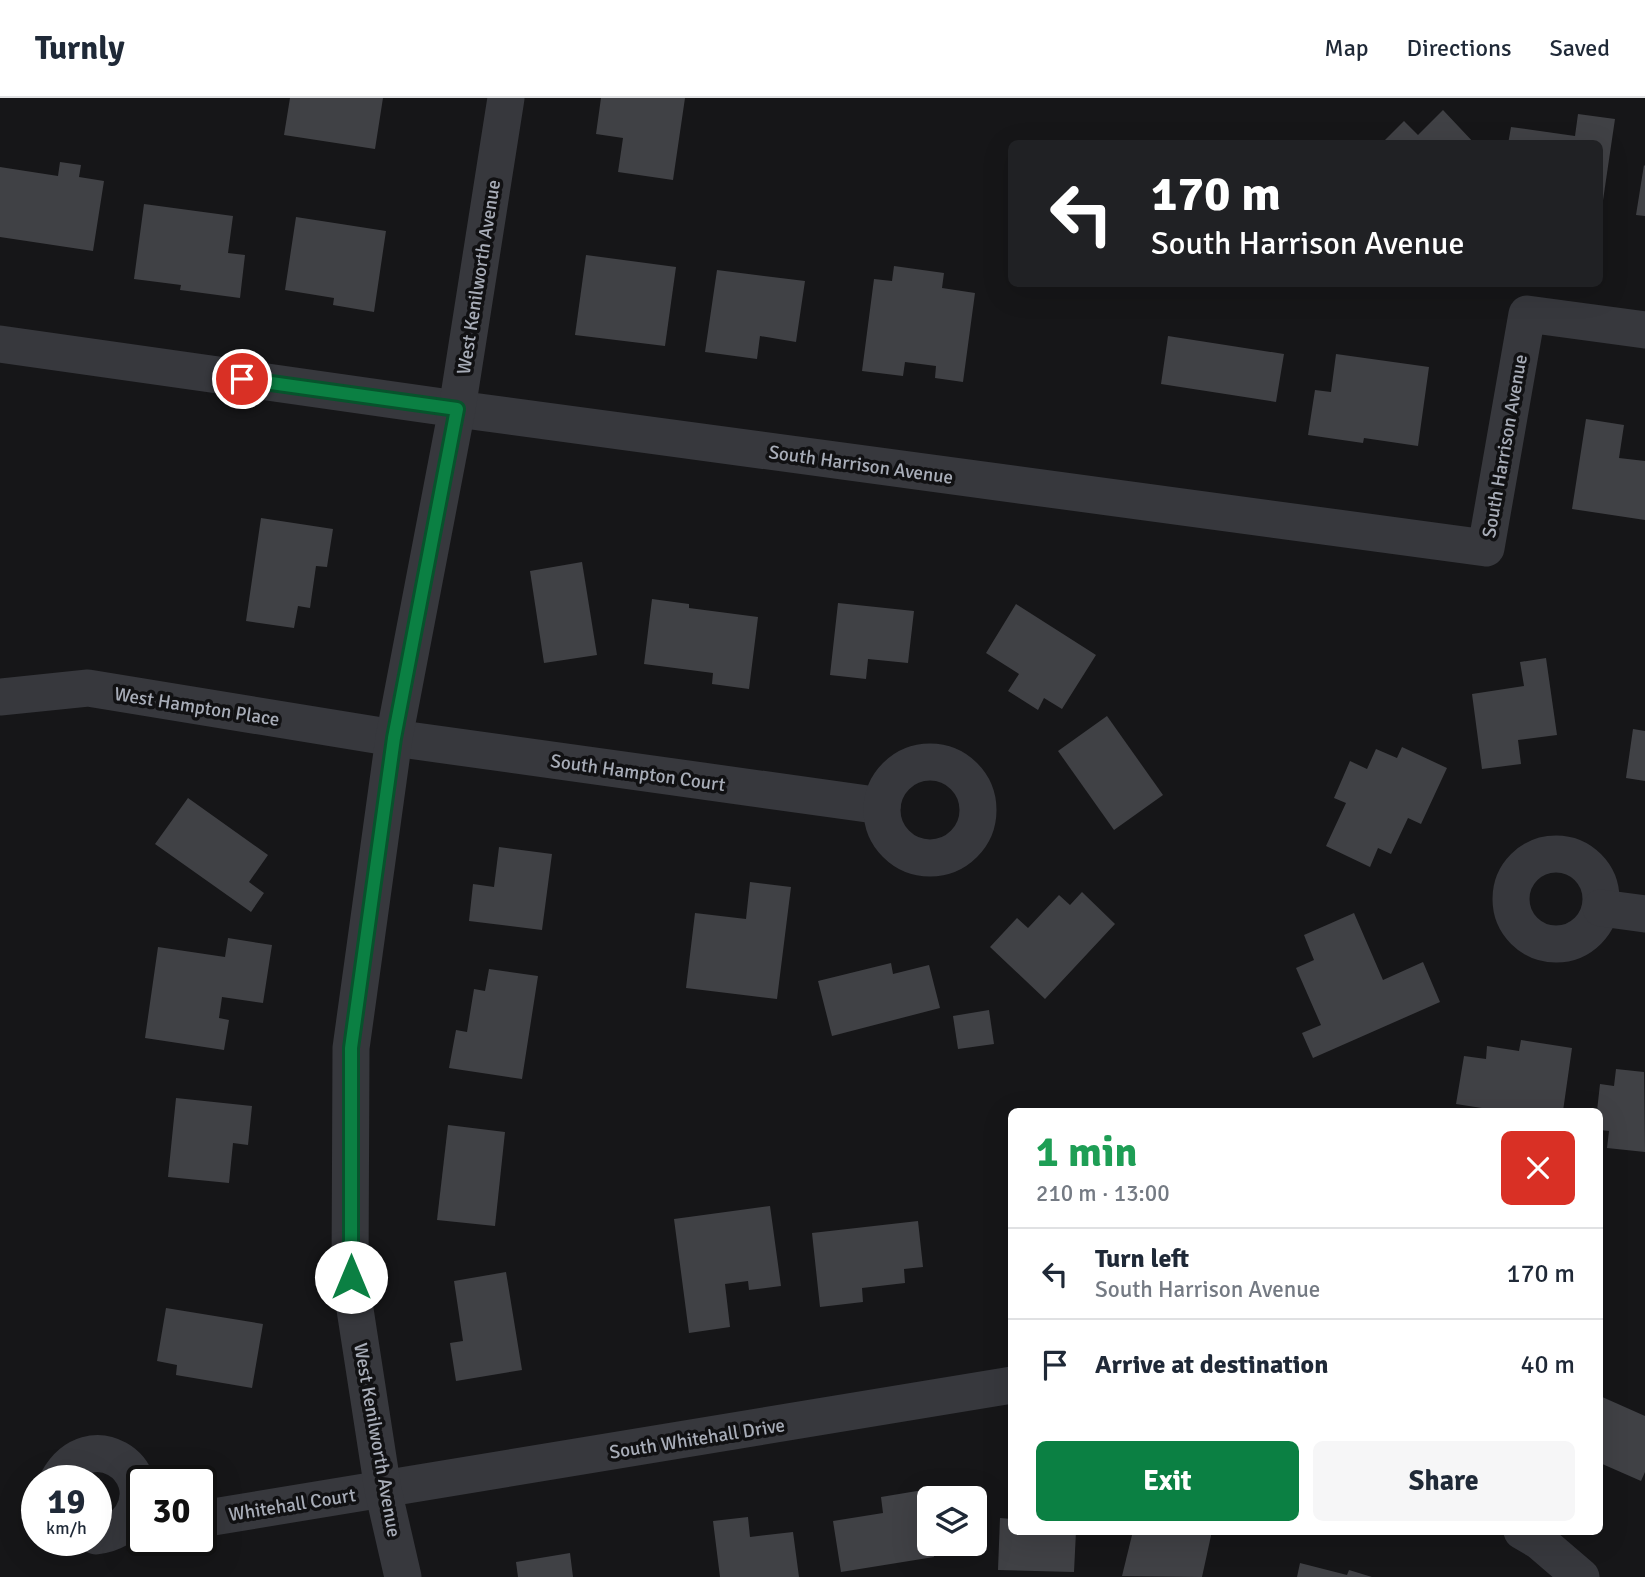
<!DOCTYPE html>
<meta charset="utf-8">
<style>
:root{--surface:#fff;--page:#f6f6f7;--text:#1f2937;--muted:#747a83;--line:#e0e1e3;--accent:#0b8043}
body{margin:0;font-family:Signika,sans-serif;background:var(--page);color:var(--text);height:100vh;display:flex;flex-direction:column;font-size:26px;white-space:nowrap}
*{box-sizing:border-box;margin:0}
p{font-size:23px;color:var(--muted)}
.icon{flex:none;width:38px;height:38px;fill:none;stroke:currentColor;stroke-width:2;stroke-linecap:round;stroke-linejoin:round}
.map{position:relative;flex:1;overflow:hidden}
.details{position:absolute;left:1008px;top:1010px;width:595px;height:427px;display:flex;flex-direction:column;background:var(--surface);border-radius:10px;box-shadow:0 7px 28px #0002}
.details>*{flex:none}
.top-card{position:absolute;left:1008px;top:42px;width:595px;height:147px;border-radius:10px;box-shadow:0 7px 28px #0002;background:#202124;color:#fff;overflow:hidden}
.fabs{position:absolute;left:917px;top:1388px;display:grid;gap:14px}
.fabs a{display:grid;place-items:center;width:70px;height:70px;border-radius:10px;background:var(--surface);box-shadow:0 7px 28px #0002;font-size:35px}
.speed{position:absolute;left:21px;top:1367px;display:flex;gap:14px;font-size:35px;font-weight:700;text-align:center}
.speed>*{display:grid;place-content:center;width:91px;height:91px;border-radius:50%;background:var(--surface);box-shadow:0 7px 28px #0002;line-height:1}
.speed small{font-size:18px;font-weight:400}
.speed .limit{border:4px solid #111;border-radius:10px;background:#fff;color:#111}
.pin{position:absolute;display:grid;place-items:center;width:60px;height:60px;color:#fff;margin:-30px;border:4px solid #fff;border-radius:50%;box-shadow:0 2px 7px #0007}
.me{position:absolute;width:77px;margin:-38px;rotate:0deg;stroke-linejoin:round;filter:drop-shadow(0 0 5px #0008)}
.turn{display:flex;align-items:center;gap:24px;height:147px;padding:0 28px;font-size:32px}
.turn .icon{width:91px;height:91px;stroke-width:2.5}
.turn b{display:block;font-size:49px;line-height:60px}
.round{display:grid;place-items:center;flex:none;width:74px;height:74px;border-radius:10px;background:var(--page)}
.headline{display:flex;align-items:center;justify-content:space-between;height:119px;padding:0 28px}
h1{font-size:42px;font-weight:700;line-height:52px;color:#1e9e55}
.cta{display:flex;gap:14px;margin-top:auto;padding:14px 28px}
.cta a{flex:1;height:80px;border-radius:10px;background:var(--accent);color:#fff;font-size:28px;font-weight:700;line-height:80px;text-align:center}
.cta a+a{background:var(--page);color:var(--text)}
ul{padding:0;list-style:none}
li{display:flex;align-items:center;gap:21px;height:91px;padding:0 28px;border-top:2px solid var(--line)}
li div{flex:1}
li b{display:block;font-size:26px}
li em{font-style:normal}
header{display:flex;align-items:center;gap:42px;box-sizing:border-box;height:98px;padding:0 35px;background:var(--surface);border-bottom:2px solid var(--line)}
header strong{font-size:33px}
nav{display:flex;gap:38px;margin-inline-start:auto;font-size:24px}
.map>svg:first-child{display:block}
.building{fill:#404145}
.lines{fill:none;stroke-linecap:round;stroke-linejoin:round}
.minor{stroke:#37383d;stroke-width:37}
.route-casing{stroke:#07532c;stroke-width:18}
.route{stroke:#0b8043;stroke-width:12}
.labels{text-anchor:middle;stroke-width:7;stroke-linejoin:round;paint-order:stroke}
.street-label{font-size:19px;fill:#a8adb8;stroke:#111113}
</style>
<header>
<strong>Turnly</strong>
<nav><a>Map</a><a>Directions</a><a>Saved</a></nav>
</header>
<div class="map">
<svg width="1645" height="1479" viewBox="0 0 1645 1479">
<rect width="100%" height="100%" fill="#161618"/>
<g class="building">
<polygon points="290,0 383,0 375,51 284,37"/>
<polygon points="601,0 685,0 673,82 618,74 623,40 596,36"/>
<polygon points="1443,12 1475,46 1381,46 1404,23 1418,37"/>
<polygon points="1578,16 1615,21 1602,109 1600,109 1600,46 1508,46 1511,29 1575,38"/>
<polygon points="60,64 81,67 79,79 104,83 93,153 0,139 0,69 58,78"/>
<polygon points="1644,67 1645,68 1645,118 1636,117"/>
<polygon points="144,106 233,118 228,155 245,157 240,200 180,192 181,187 134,181"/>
<polygon points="296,119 386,133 374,214 333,207 334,200 285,192"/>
<polygon points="586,157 676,169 665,248 575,237"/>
<polygon points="894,168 944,175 942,190 975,195 963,284 935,280 936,268 905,264 903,278 862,273 874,181 892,183"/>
<polygon points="717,172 805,183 796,244 760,238 757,261 705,254"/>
<polygon points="1168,238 1284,256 1276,304 1161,286"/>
<polygon points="1336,256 1429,269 1418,348 1364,340 1363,345 1308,337 1315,292 1331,294"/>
<polygon points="1586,321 1624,327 1619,360 1645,363 1645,422 1572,411"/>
<polygon points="261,420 333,431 327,469 316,468 310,510 298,508 294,530 246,523"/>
<polygon points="582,464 597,557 544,565 530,473"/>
<polygon points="652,501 689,506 689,510 758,519 749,591 712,586 713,575 644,566"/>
<polygon points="838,505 914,513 908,565 868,561 866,581 830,577"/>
<polygon points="1016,506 1096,557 1062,611 1044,600 1038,612 1008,593 1019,576 986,555"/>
<polygon points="1546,560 1557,637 1518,642 1521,666 1482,671 1472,596 1524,588 1520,564"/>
<polygon points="1107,618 1163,697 1114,732 1058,653"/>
<polygon points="1633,631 1645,633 1645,683 1626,680"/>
<polygon points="1402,649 1447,670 1421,726 1408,720 1391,756 1378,750 1370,769 1326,748 1346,705 1334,700 1350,663 1367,671 1376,651 1397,660"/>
<polygon points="188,700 268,757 249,784 264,795 251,814 155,746"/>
<polygon points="499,749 552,756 542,832 469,823 473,786 494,789"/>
<polygon points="750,784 791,789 777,901 686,890 695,815 746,821"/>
<polygon points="1082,794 1115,826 1045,901 990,849 1017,820 1028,830 1059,797 1070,807"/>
<polygon points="1354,815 1383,882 1423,864 1440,904 1313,960 1302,935 1321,927 1296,870 1314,862 1304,837"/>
<polygon points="228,840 272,847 263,905 222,899 219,920 229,922 224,952 145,940 158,849 225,859"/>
<polygon points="891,865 893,876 929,867 940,910 832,938 818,883"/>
<polygon points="489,871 538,878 522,981 449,970 456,932 467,934 474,891 485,893"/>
<polygon points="989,912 994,946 958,951 953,918"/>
<polygon points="1521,942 1572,950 1563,1013 1501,1013 1456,1006 1464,958 1486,961 1487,948 1519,953"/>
<polygon points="1616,971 1644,974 1645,1054 1607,1050 1609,1033 1600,1032 1600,1013 1597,1013 1600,986 1614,988"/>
<polygon points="176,1000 252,1008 248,1047 233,1045 229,1085 168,1079"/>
<polygon points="448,1027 505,1034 495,1128 437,1122"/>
<polygon points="770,1108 781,1188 749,1192 748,1183 725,1186 730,1229 689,1235 674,1121"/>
<polygon points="918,1123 923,1169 904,1171 905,1185 862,1190 863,1204 820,1209 812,1135"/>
<polygon points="506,1174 522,1272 456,1283 450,1245 463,1243 454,1183"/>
<polygon points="166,1210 263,1226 252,1290 176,1277 177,1267 157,1263"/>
<polygon points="1600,1298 1645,1318 1645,1374 1641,1383 1600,1365"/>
<polygon points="923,1392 929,1429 929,1446 932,1446 934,1459 841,1474 833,1423 883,1415 881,1399"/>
<polygon points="748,1419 750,1439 793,1434 799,1479 720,1479 713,1423"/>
<polygon points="1000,1420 1012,1421 1012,1433 1076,1433 1074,1474 998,1472"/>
<polygon points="1133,1433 1212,1433 1202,1479 1122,1478"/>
<polygon points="570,1455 573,1479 518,1479 516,1464"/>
<polygon points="1300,1465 1347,1477 1349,1472 1372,1479 1297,1479"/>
</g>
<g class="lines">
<g class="minor">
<polyline points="0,246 457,311 1486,450 1527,216 1645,232"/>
<polyline points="0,599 88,590 394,640 882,708"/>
<circle cx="930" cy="712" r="48"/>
<circle cx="1556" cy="801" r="45"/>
<polyline points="1601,810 1645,816"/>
<path d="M58,1382C90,1325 159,1371 132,1417C124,1430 112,1436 96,1438"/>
<polyline points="201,1421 1012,1287"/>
<polyline points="1522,1433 1539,1443 1581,1479"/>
<polyline points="403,1479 383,1392 350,1179 351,950 394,640 457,311 506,0"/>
</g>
</g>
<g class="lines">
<g class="route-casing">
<polyline id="route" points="242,281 457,311 394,640 351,950 351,1179"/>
</g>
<use href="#route" class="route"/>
</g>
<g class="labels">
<g class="street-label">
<text transform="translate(478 179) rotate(-81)" y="7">West Kenilworth Avenue</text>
<text transform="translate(1504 348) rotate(-80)" y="7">South Harrison Avenue</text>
<text transform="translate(861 366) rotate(8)" y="7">South Harrison Avenue</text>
<text transform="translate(197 608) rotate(9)" y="7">West Hampton Place</text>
<text transform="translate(638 674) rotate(8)" y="7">South Hampton Court</text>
<text transform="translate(697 1340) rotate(-9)" y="7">South Whitehall Drive</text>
<text transform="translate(378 1342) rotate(80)" y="7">West Kenilworth Avenue</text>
<text transform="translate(292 1406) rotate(-9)" y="7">Whitehall Court</text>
</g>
</g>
</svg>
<div class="fabs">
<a><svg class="icon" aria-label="layers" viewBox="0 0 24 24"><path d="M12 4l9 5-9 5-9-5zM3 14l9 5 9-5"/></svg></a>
</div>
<div class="speed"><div>19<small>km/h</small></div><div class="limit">30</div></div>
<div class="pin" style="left:242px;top:281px;background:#d93025"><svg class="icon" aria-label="arrive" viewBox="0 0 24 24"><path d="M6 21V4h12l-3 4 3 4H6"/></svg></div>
<svg class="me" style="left:351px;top:1179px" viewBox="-20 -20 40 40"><circle r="19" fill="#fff"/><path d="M0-13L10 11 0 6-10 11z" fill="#0b8043"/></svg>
<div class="top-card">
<div class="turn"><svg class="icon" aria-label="left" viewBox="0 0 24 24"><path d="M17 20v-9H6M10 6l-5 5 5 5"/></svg><div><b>170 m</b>South Harrison Avenue</div></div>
</div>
<section class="details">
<div class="headline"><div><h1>1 min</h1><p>210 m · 13:00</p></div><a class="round" style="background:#d93025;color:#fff"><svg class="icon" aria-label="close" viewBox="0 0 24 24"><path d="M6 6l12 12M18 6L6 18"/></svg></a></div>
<ul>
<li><svg class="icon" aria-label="left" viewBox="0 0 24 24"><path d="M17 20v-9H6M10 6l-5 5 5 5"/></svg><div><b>Turn left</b><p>South Harrison Avenue</p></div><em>170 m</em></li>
<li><svg class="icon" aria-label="arrive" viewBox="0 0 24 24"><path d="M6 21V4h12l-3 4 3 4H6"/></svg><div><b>Arrive at destination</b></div><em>40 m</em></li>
</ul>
<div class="cta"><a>Exit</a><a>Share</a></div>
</section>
</div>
